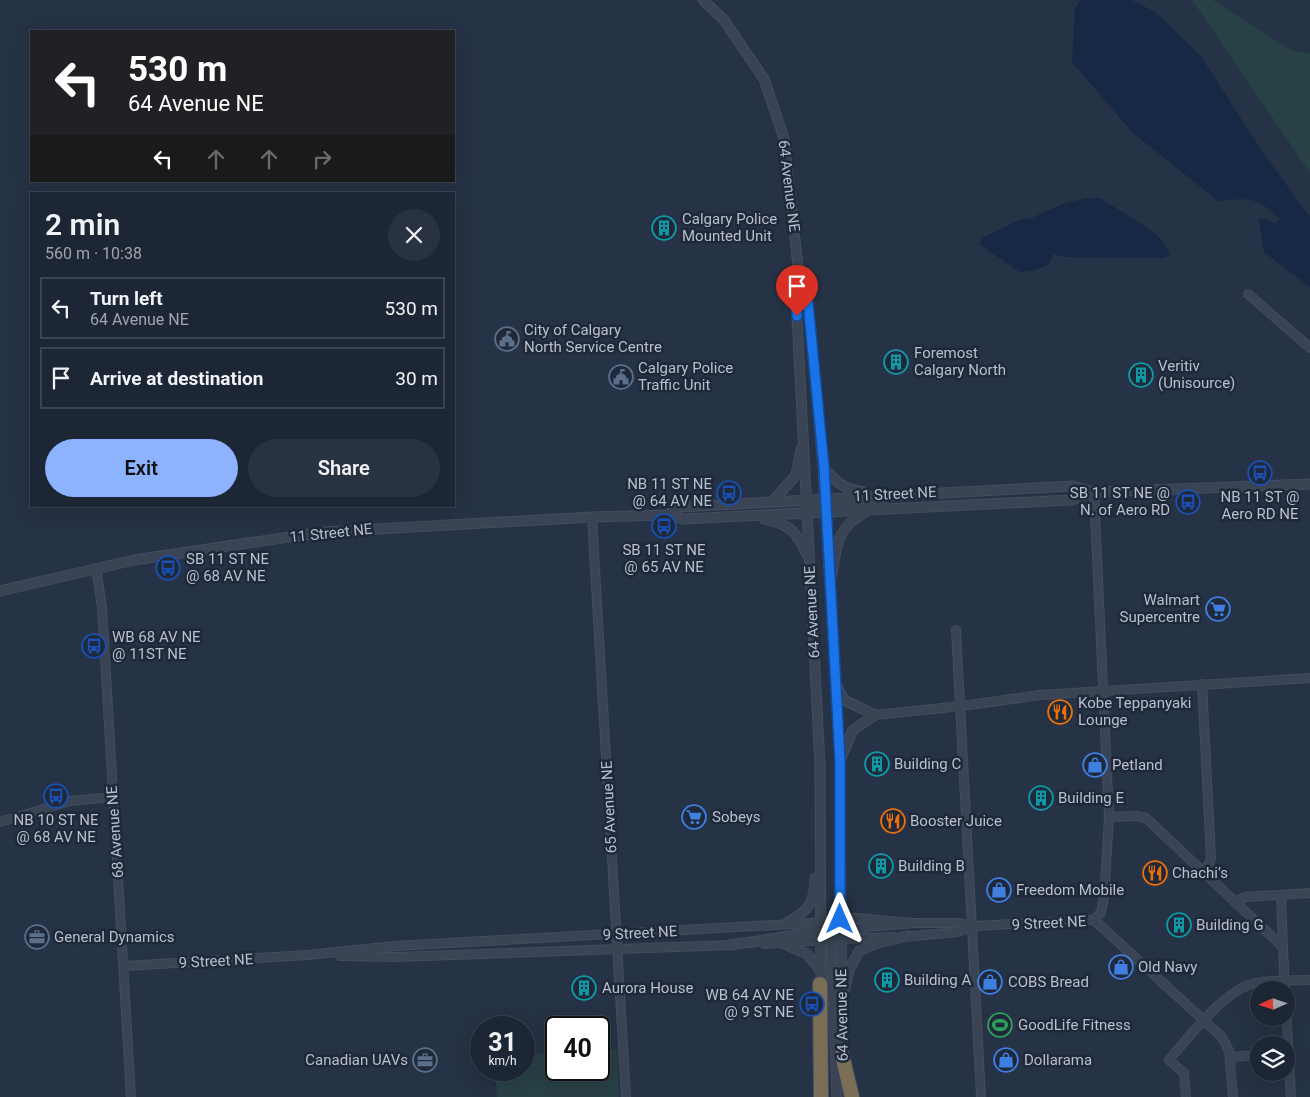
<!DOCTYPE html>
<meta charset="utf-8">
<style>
:root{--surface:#1c2634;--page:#293240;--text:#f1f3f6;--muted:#a0a5ac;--line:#3a434f;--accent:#8db3fe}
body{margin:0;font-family:Roboto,sans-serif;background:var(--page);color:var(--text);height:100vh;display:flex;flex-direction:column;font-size:19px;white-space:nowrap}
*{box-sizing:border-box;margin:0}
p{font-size:16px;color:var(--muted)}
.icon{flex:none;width:28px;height:28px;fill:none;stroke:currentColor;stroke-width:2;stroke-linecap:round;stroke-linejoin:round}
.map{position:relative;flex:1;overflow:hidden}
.drawer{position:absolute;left:30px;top:192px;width:425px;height:315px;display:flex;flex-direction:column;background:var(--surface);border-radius:0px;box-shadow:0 5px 20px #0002,0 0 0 1px var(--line)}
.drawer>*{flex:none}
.top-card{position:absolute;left:30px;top:30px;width:425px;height:152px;border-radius:0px;box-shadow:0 5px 20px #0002,0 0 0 1px var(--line);background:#202124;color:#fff;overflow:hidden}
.needle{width:32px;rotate:267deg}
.controls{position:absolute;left:1250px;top:981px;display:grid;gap:10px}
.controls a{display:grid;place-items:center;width:45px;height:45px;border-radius:50%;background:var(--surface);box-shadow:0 5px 20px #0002,0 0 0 1px var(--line);font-size:25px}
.speed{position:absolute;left:470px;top:1016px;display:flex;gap:10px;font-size:25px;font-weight:700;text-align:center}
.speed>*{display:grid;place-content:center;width:65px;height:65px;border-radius:50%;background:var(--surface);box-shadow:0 5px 20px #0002,0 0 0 1px var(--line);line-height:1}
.speed small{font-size:12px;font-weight:400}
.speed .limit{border:2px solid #111;border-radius:8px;background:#fff;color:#111}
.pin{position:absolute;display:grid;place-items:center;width:42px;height:42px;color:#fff;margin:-51px -21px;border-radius:50% 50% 50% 0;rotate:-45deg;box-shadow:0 0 5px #0007}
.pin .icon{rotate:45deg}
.me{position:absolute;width:55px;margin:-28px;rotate:0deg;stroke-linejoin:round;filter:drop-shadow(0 0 4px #0008)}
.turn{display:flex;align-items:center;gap:18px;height:105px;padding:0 15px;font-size:22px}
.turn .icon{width:65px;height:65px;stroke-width:2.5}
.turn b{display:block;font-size:35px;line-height:42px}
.lanes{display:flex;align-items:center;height:48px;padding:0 15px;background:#0003;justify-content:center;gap:25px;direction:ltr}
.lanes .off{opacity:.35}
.round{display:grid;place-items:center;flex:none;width:52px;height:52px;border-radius:26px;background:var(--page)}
.overview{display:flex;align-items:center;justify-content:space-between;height:85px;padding:0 15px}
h1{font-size:30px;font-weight:600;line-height:38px}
.cta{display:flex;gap:10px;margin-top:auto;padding:10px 15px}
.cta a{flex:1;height:58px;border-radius:30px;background:var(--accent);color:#111;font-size:20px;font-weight:600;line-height:58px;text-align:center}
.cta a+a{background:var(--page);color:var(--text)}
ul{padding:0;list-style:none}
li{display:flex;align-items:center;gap:15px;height:62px;margin:0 10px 8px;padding:0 5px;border:2px solid var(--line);border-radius:0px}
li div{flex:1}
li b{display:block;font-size:19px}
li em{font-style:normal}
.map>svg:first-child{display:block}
.green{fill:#284146}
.water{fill:#172845}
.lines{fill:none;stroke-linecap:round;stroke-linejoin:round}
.minor-casing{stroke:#444d5e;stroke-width:10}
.tertiary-casing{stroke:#444d5e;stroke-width:11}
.motorway-casing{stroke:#454f5f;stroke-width:16}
.minor{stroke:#3a4454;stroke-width:8}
.tertiary{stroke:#3a4454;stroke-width:9}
.motorway{stroke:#7b6e57;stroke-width:14}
.route-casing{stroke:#114b97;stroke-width:12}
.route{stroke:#1a73e8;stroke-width:9}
.labels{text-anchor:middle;stroke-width:5;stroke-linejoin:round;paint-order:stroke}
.street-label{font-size:15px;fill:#b8bfce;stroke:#1f293a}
.poi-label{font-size:15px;fill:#b8bfce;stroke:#1f293a;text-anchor:start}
</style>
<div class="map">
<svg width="1310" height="1097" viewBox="0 0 1310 1097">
<rect width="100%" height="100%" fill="#263245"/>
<g class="green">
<polygon points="1192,0 1213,0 1292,51 1310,53 1310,173"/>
<polygon points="617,1049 619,1097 497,1097 495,1070 524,1070 524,1054 556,1052 556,1070 599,1070 599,1050"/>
</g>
<g class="water">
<path d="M1081,0H1132L1155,12L1200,55L1264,154L1310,217V287L1264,252L1259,219H1267L1275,224L1280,219C1255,196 1252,198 1218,201L1133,133L1072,62L1075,8Z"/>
<polygon points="1088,198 1100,198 1146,227 1160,238 1170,254 1165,258 1064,257 1054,254 1048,265 1031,271 1020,272 980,245 982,238 1019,220 1032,218 1065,203"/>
</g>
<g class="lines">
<g class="minor-casing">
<g id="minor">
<polyline points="1248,294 1310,348"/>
<polyline points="1094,492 1109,817 1104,898 1101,912 1094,920"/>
<polyline points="592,517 626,1097"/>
<polyline points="96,568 102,607 131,1097"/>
<polyline points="956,630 981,1097"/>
<polyline points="1202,684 1211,857 1210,862 1203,871"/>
<polyline points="875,715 962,706 1040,695 1310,678"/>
<polyline points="1109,817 1136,816 1146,818 1283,947 1285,990"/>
<polyline points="0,822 70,801 113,797"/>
<polyline points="1281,895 1283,947"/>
<polyline points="1235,902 1245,897 1310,893"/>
<polyline points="1094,920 1222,1037 1229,1051 1233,1097"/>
<polyline points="904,937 957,932 973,926"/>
<polyline points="837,939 893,937"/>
<polyline points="764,944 825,940"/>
<polyline points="340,956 397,957 733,945"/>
<polyline points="125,966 308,955 395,946 810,923 857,918 910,923 958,923 973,926 1094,920"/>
<polyline points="1286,1006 1291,1097"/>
<polyline points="1230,1057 1259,1055"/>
<path d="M1186,1097L1184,1073L1169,1060C1188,1038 1224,991 1252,984C1270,979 1291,981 1310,980"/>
</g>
</g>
<g class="tertiary-casing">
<g id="tertiary">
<polyline points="703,0 724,20 764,79 784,138 799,276 808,303 823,467 840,761 842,1059"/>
<polyline points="799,278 796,298 820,765 821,989"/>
<path d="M824,468C835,482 846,490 864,492"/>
<polyline points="774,500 796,475 801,449"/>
<polyline points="809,514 818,507 883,500"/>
<polyline points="667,515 680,507 1073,486 1094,492"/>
<path d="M764,519C790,524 796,531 807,555"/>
<path d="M832,575C836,546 837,528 864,513"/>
<polyline points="0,591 134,560 323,532 592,517 667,515 683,519 1071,500 1094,492 1310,484"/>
<polyline points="837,686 844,700 875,715"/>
<polyline points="841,758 853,730 875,715"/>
<polyline points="820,922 827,927 831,940 837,1097"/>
<path d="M785,924C807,912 815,904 815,878"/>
<polyline points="836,933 871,926 910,923"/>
<polyline points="782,943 807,954 821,971"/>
<path d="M729,945C749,942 830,933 840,919"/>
<polyline points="844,992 849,970 859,951 878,943 908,936"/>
</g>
</g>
<g class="motorway-casing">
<g id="motorway">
<polyline points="820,984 821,1097"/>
<polyline points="842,1055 852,1097"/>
</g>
</g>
<use href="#minor" class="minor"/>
<use href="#tertiary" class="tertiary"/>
<use href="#motorway" class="motorway"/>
</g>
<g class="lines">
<g class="route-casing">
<polyline id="route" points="797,316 796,298 799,276 808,303 824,467 840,761 840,919"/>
</g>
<use href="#route" class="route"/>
</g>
<defs>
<g id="building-ring" transform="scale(1.25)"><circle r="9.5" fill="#1f293a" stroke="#0f9aa8" stroke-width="1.5"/><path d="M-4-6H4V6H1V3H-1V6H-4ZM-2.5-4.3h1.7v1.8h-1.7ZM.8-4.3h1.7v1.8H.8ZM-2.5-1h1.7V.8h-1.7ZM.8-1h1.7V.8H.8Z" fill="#0f9aa8"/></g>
<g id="civic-ring" transform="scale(1.25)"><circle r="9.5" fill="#1f293a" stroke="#5c6f8a" stroke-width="1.5"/><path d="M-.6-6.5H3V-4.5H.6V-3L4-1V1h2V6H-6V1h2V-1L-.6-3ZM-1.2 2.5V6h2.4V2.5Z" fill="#5c6f8a"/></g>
<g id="bus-ring" transform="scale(1.25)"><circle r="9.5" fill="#1f293a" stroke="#1a4fb4" stroke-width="1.5"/><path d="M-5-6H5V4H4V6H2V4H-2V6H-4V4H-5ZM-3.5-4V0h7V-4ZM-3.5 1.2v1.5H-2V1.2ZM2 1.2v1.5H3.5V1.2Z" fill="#1a4fb4"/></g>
<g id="supermarket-ring" transform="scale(1.25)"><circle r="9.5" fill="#1f293a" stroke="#3f7fe0" stroke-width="1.5"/><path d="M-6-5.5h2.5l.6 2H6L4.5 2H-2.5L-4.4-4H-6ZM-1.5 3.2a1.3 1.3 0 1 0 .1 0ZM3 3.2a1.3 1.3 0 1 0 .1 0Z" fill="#3f7fe0"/></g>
<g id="restaurant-ring" transform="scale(1.25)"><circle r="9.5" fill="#1f293a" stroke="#e8710a" stroke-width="1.5"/><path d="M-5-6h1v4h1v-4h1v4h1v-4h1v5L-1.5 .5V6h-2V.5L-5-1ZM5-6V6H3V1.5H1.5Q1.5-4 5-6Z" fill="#e8710a"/></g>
<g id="shop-ring" transform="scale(1.25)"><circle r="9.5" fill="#1f293a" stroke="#3f7fe0" stroke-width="1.5"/><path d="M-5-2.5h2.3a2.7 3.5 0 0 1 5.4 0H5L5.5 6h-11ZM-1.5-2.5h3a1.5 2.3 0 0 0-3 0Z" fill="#3f7fe0"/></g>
<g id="office-ring" transform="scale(1.25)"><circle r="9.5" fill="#1f293a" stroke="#5c6f8a" stroke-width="1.5"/><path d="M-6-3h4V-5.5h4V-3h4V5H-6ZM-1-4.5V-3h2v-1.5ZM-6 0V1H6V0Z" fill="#5c6f8a"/></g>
<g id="stadium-ring" transform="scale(1.25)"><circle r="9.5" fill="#1f293a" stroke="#2e9e5b" stroke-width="1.5"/><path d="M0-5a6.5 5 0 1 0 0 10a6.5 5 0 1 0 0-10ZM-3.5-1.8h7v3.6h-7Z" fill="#2e9e5b"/></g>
</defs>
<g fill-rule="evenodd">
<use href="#building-ring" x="664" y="228"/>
<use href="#civic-ring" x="507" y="339"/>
<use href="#building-ring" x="896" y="362"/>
<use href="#building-ring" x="1141" y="375"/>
<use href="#civic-ring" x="621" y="377"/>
<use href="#bus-ring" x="1260" y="473"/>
<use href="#bus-ring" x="729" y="493"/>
<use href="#bus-ring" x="1188" y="502"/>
<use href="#bus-ring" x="664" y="526"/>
<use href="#bus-ring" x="168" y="568"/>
<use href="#supermarket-ring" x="1218" y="609"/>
<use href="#bus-ring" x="94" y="646"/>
<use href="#restaurant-ring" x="1060" y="712"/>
<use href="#building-ring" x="877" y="764"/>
<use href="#shop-ring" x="1095" y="765"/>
<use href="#bus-ring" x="56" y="796"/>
<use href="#building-ring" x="1041" y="798"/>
<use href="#supermarket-ring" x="694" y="817"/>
<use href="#restaurant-ring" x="893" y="821"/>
<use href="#building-ring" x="881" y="866"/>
<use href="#restaurant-ring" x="1155" y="873"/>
<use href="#shop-ring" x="999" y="890"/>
<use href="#building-ring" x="1179" y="925"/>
<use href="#office-ring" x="37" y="937"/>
<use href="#shop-ring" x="1121" y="967"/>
<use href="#building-ring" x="887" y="980"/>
<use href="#shop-ring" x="990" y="982"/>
<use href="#building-ring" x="584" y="988"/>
<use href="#bus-ring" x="812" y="1004"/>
<use href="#stadium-ring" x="1000" y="1025"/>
<use href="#office-ring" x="425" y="1060"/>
<use href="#shop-ring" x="1006" y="1060"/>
</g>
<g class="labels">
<g class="street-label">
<text transform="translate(789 186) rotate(83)" y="5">64 Avenue NE</text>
<text transform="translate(895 494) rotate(-3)" y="5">11 Street NE</text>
<text transform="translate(331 533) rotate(-6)" y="5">11 Street NE</text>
<text transform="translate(812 612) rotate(-93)" y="5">64 Avenue NE</text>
<text transform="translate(609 807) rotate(-93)" y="5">65 Avenue NE</text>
<text transform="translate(115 832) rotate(-94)" y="5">68 Avenue NE</text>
<text transform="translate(1049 923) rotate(-3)" y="5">9 Street NE</text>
<text transform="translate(640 933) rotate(-3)" y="5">9 Street NE</text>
<text transform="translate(216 961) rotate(-3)" y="5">9 Street NE</text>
<text transform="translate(842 1015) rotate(-91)" y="5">64 Avenue NE</text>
</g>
<g class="poi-label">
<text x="682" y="224">Calgary Police<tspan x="682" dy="17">Mounted Unit</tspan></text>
<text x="524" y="335">City of Calgary<tspan x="524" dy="17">North Service Centre</tspan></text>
<text x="914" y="358">Foremost<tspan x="914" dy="17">Calgary North</tspan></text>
<text x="1158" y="371">Veritiv<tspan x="1158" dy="17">(Unisource)</tspan></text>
<text x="638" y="373">Calgary Police<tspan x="638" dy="17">Traffic Unit</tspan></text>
<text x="712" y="489" text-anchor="end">NB 11 ST NE<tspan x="712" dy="17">@ 64 AV NE</tspan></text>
<text x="1170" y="498" text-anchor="end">SB 11 ST NE @<tspan x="1170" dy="17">N. of Aero RD</tspan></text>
<text x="1260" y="502" text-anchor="middle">NB 11 ST @<tspan x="1260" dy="17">Aero RD NE</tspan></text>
<text x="664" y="555" text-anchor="middle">SB 11 ST NE<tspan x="664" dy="17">@ 65 AV NE</tspan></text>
<text x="186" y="564">SB 11 ST NE<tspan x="186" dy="17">@ 68 AV NE</tspan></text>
<text x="1200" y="605" text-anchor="end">Walmart<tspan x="1200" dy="17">Supercentre</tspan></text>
<text x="112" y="642">WB 68 AV NE<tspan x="112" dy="17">@ 11ST NE</tspan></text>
<text x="1078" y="708">Kobe Teppanyaki<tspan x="1078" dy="17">Lounge</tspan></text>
<text x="894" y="769">Building C</text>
<text x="1112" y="770">Petland</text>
<text x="1058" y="803">Building E</text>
<text x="712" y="822">Sobeys</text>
<text x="56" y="825" text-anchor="middle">NB 10 ST NE<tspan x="56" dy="17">@ 68 AV NE</tspan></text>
<text x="910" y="826">Booster Juice</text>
<text x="898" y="871">Building B</text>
<text x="1172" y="878">Chachi’s</text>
<text x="1016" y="895">Freedom Mobile</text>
<text x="1196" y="930">Building G</text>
<text x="54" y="942">General Dynamics</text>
<text x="1138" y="972">Old Navy</text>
<text x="904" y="985">Building A</text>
<text x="1008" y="987">COBS Bread</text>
<text x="602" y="993">Aurora House</text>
<text x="794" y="1000" text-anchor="end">WB 64 AV NE<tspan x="794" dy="17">@ 9 ST NE</tspan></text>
<text x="1018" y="1030">GoodLife Fitness</text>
<text x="408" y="1065" text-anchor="end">Canadian UAVs</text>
<text x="1024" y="1065">Dollarama</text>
</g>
</g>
</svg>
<div class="controls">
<a><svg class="needle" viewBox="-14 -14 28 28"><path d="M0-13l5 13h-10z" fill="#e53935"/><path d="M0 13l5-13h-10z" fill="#a0a5ac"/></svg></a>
<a><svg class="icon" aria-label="layers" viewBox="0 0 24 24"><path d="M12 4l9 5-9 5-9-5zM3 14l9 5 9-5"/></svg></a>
</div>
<div class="speed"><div>31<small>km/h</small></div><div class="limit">40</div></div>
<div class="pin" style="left:797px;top:316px;background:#d93025"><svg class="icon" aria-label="arrive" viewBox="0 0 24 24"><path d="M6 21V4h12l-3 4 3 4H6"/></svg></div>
<svg class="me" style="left:840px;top:919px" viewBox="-20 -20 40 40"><path d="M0-17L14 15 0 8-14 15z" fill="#1a73e8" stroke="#fff" stroke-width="4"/></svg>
<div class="top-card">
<div class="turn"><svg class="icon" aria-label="left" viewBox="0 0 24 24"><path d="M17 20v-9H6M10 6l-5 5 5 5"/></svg><div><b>530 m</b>64 Avenue NE</div></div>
<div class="lanes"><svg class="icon" aria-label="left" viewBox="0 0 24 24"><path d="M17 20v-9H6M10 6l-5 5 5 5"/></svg><svg class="icon off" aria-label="ahead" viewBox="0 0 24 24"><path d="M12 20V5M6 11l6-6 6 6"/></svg><svg class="icon off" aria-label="ahead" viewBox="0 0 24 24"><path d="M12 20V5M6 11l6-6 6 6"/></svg><svg class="icon off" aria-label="right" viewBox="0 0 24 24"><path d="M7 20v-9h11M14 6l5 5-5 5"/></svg></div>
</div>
<section class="drawer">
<div class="overview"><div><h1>2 min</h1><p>560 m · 10:38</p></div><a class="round"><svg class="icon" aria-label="close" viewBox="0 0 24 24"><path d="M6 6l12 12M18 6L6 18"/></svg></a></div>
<ul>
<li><svg class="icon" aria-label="left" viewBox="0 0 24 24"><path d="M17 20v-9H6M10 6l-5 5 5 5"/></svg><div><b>Turn left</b><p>64 Avenue NE</p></div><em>530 m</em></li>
<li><svg class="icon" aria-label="arrive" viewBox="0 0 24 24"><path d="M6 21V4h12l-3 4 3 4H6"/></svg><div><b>Arrive at destination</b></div><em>30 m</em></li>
</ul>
<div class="cta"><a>Exit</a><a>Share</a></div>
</section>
</div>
